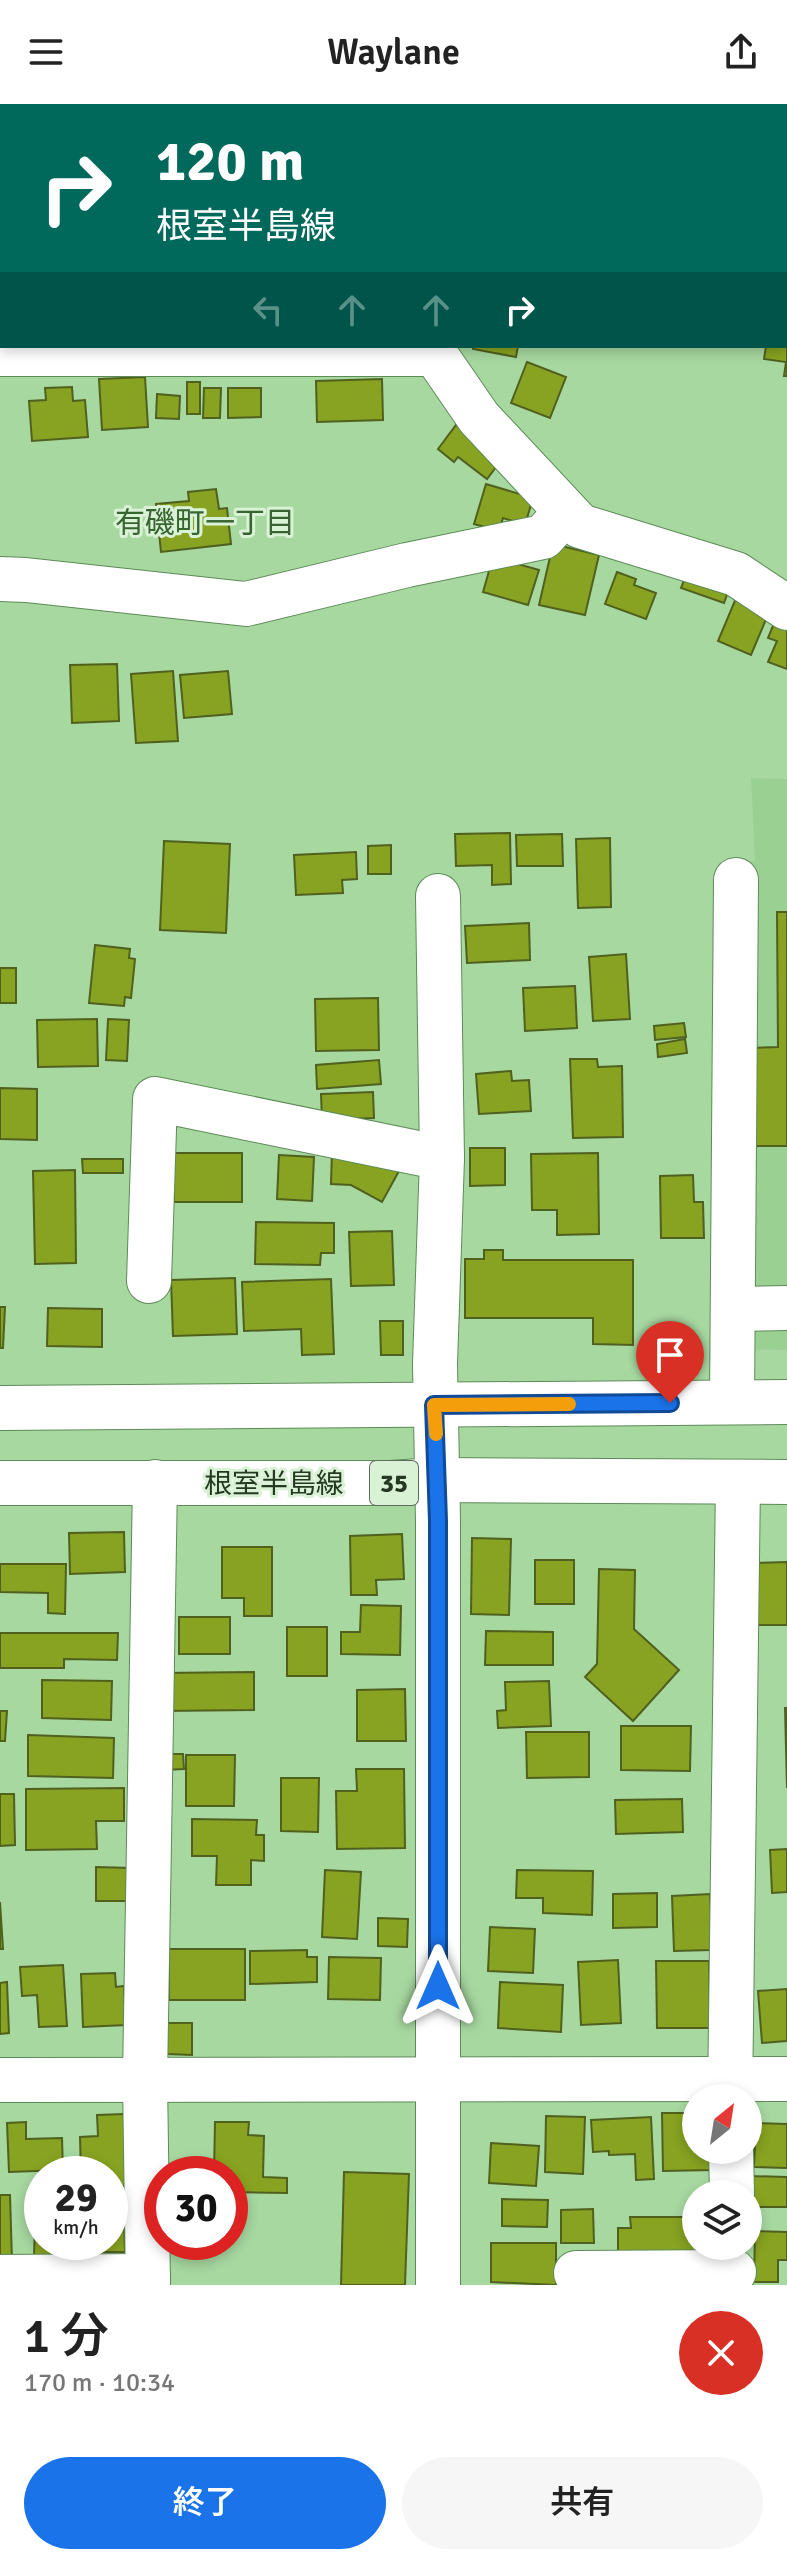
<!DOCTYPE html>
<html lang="ja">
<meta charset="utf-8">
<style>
:root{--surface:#fff;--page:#f6f6f6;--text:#222;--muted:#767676;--accent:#1a73e8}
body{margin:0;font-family:Signika,"Noto Sans JP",sans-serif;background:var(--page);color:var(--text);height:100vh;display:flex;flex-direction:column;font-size:30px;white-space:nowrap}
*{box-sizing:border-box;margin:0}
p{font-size:26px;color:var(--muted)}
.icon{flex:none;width:44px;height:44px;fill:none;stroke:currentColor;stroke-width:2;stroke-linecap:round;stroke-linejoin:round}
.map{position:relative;height:2181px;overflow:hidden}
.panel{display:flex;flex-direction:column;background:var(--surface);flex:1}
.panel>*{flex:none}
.guide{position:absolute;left:0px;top:0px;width:788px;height:244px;box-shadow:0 4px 12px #0003;background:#00695c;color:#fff;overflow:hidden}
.needle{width:52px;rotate:30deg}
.buttons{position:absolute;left:682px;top:1980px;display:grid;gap:16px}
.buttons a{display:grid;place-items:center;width:80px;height:80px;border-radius:50%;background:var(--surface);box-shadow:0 4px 12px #0003;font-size:40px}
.speed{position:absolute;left:24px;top:2052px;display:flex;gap:16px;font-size:40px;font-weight:700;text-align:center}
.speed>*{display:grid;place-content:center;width:104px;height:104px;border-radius:50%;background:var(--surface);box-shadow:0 4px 12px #0003;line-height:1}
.speed small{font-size:20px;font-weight:400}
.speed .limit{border:12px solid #d22;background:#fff;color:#111}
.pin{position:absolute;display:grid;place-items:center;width:68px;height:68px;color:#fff;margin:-82px -34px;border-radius:50% 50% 50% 0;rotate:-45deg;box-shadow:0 0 8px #0007}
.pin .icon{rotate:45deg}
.me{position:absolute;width:88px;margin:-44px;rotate:0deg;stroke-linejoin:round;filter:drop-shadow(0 0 6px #0008)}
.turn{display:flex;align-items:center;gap:28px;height:168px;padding:0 24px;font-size:36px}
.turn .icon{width:104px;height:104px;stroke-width:2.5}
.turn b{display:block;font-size:56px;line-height:68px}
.lanes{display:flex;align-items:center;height:76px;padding:0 24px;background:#0003;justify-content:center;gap:40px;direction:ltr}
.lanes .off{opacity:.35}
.round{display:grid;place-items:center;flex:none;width:84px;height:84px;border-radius:42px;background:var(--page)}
.summary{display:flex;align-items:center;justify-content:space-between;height:136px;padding:0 24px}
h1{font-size:48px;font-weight:600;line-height:60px}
.primary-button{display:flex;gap:16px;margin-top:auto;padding:16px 24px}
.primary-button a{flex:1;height:92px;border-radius:48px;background:var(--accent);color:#fff;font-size:32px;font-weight:600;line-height:92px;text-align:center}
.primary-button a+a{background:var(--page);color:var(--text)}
header{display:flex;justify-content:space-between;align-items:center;height:104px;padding:0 24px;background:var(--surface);font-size:36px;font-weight:600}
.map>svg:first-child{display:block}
.built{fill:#9ad092}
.building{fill:#88a321;stroke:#50601e;stroke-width:2}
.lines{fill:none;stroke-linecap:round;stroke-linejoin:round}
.minor-casing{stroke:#5d8b57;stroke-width:46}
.major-casing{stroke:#5d8b57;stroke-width:46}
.minor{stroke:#fff;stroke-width:44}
.major{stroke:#fff;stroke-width:44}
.route-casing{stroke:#114b97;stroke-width:20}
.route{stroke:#1a73e8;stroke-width:14}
.slow{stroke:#f59e0b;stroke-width:14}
.labels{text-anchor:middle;stroke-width:6;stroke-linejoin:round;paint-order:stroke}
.shield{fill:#d9f1d5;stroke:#5b7058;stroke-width:2}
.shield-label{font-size:26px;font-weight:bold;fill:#253822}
.street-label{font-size:28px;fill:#253822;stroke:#d9f1d5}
.neighbourhood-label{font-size:30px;fill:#386432;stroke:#d9f1d5}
</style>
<header><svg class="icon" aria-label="menu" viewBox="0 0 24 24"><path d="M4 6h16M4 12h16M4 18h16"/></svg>Waylane<svg class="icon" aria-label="share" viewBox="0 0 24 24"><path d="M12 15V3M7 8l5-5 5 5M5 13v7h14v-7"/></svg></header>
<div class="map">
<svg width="787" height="2181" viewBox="0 0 787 2181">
<rect width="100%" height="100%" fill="#a7d8a0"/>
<g class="built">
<polygon points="0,0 293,0 293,2 2,2 2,213"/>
<polygon points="751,674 787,675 787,1246 717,1245 719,759 755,757"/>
</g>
<g class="building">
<polygon points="0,0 150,2 2,2 0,185"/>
<rect x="342" y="0" width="50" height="2"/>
<polygon points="704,0 756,0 704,2"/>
<polygon points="786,216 787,216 787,272 784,272 786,258 764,255 766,242 786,242"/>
<polygon points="473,242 518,242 516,253 473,245"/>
<polygon points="527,258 566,273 550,314 511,299"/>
<polygon points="145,273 148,323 102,326 99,275"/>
<polygon points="382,275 383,316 317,318 316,277"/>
<rect x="187" y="278" width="13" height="32"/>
<polygon points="72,283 73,297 85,296 88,333 32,337 29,297 46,296 45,284"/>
<polygon points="204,284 221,284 220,314 203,314"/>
<polygon points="228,284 261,284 261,313 228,314"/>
<polygon points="157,290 180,292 179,315 156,314"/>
<polygon points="456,321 502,355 487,375 458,353 454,358 438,345"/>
<polygon points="486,380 533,394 525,421 503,414 499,427 474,420"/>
<polygon points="216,385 219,405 227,404 231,440 161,448 156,400 189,397 188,388"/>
<polygon points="553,440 599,451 585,511 539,501"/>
<polygon points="493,453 539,466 528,501 483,488"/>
<polygon points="690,461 732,477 724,499 681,484"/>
<polygon points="617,468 636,475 634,481 656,489 646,515 605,500"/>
<polygon points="739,487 772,501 751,551 718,537"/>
<polygon points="777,512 787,516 787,565 768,558 777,537 768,534"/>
<polygon points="117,560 119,617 72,619 70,561"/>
<polygon points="173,567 178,637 136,639 131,570"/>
<polygon points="228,567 232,610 184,614 180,571"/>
<polygon points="510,729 511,780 492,781 492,761 456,762 455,730"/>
<polygon points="562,730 563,762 517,762 516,731"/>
<polygon points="610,734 611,803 578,804 576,735"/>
<polygon points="164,737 230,740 226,829 160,826"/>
<polygon points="391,741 391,770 368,770 368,742"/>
<polygon points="356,748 357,775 342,776 343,789 296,791 294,751"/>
<polygon points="777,808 787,808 787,1042 748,1042 747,944 778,943"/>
<polygon points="529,819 530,856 467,859 465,822"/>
<polygon points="95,841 130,845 129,854 135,855 131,894 125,893 124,902 89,899"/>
<polygon points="626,850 630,915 593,917 589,853"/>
<rect x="0" y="864" width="16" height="35"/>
<polygon points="575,882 577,924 525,927 523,884"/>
<polygon points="378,894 379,946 316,947 315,895"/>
<polygon points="97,915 98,962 38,963 37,916"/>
<polygon points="108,915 129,916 127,957 106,956"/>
<polygon points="684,919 686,933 655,936 654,922"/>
<polygon points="685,935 687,949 658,953 657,940"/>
<polygon points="570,955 597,955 598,963 622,962 623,1033 573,1034"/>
<polygon points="379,956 381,980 317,985 316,961"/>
<polygon points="511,967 512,977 529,976 531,1007 479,1010 476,970"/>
<polygon points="0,984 37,985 37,1036 0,1035"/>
<polygon points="373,988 374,1014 322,1016 321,990"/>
<polygon points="470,1044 505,1044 505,1081 470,1082"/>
<polygon points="332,1045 399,1067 382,1098 351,1081 331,1080"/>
<rect x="174" y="1049" width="68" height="49"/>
<polygon points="598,1049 599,1130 557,1131 557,1106 532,1106 531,1050"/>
<polygon points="279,1051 314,1053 312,1097 277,1095"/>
<polygon points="82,1055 123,1055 123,1069 83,1069"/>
<polygon points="75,1066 76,1159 35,1160 33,1067"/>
<polygon points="693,1071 694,1098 703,1098 704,1134 661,1134 660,1072"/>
<polygon points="256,1118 334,1119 334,1149 321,1149 320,1161 255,1160"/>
<polygon points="392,1127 394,1181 351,1182 349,1128"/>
<polygon points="484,1146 503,1146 503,1156 633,1156 633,1241 593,1240 593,1214 465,1214 465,1155 484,1155"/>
<polygon points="235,1174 237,1230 173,1232 171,1176"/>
<polygon points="331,1175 334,1250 302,1251 301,1225 244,1227 242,1178"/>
<polygon points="0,1203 5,1203 3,1244 0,1244"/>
<polygon points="48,1204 102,1205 102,1243 47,1242"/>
<polygon points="380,1217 403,1217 403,1251 381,1251"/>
<polygon points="124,1428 125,1468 70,1470 69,1429"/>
<polygon points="402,1430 404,1475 376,1476 377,1491 351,1491 350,1432"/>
<polygon points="472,1434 511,1435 509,1511 471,1510"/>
<polygon points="222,1443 272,1443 272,1512 244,1512 244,1494 222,1494"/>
<rect x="535" y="1456" width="39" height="44"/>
<polygon points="787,1458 787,1521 754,1521 753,1459"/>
<polygon points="0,1460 66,1460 65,1510 48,1509 48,1489 0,1488"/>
<polygon points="599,1465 635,1466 634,1525 679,1566 633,1617 585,1573 597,1560"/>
<polygon points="361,1501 401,1502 400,1551 341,1550 341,1528 360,1528"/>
<rect x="179" y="1513" width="51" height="37"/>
<rect x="287" y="1523" width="40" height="49"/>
<polygon points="486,1527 553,1528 553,1561 485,1561"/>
<polygon points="0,1529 118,1529 117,1556 64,1555 64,1564 0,1564"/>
<polygon points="254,1568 254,1606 161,1607 160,1569"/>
<polygon points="42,1576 112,1577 111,1616 42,1614"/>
<polygon points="549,1577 551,1622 498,1624 497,1607 506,1606 505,1578"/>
<polygon points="405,1585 406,1637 357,1637 357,1586"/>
<polygon points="785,1604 787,1604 787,1684"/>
<polygon points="0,1607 7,1607 5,1637 0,1637"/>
<polygon points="621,1622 691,1622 690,1667 621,1666"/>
<polygon points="526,1628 589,1628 589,1673 527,1674"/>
<polygon points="28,1631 114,1634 113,1674 28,1672"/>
<polygon points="162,1650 183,1650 184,1665 162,1666"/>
<polygon points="186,1651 235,1651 234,1702 186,1702"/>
<polygon points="356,1665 404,1665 405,1744 337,1745 336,1687 357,1687"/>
<polygon points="281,1674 319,1674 318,1728 281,1727"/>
<polygon points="124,1684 124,1717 96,1717 97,1745 26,1746 26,1685"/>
<polygon points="0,1690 14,1690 15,1741 0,1742"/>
<polygon points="682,1695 683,1728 616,1730 615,1696"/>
<polygon points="192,1715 257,1716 256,1731 264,1731 264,1757 251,1756 251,1781 216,1781 217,1752 192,1752"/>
<polygon points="787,1745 787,1788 772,1789 770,1746"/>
<polygon points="96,1763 131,1764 131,1797 96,1797"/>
<polygon points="325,1766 361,1768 357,1835 322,1833"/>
<polygon points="517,1766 593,1767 592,1811 543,1809 543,1794 516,1794"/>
<polygon points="657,1789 657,1823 613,1824 613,1790"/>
<polygon points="710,1790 712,1846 674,1847 672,1792"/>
<polygon points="0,1798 3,1845 0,1845"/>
<polygon points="378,1814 408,1815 407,1843 378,1842"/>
<polygon points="490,1823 535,1825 533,1869 488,1867"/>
<rect x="169" y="1845" width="76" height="51"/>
<polygon points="307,1846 307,1853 317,1853 317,1878 250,1880 250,1847"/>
<polygon points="329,1853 381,1854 380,1896 328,1895"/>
<polygon points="618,1856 621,1919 581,1921 578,1858"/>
<polygon points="656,1857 709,1857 710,1924 657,1924"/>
<polygon points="63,1861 67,1922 39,1923 37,1891 22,1892 20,1863"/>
<polygon points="115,1869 116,1883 124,1882 126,1921 83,1923 81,1870"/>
<polygon points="7,1878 9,1929 0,1930 0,1879"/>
<polygon points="500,1878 563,1881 561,1928 498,1924"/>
<polygon points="787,1885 787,1937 762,1939 758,1887"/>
<polygon points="167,1919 192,1919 192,1951 166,1950"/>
<polygon points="662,2009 696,2009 696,2046 713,2046 713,2066 663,2067"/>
<polygon points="124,2010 127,2082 110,2082 110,2070 81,2070 80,2033 98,2032 97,2011"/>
<polygon points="546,2012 585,2013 583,2070 545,2068"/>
<polygon points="651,2013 654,2075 636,2076 635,2050 609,2051 609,2047 593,2048 591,2016"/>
<polygon points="26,2018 26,2035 62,2034 63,2066 9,2068 7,2019"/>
<polygon points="215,2018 249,2018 248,2031 264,2032 263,2073 287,2074 287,2089 230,2088 230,2070 214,2070"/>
<polygon points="756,2019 787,2020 787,2064 754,2063"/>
<polygon points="491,2039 539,2042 536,2082 489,2079"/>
<polygon points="344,2068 409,2070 405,2181 341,2181"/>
<polygon points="750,2072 787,2073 787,2103 750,2103"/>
<polygon points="0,2091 10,2091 12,2157 0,2158"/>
<polygon points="36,2091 42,2091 42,2138 70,2138 69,2154 34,2152"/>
<polygon points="502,2095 548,2096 547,2123 502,2122"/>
<polygon points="593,2105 594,2139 561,2139 561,2106"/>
<polygon points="630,2113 687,2113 687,2124 696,2124 696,2142 704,2142 704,2159 618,2158 618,2124 631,2124"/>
<polygon points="110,2117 124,2117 125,2148 98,2148 98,2138 110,2138"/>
<polygon points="755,2127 787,2128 787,2156 778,2156 778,2178 754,2178"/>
<polygon points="491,2139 556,2139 556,2181 491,2178"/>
</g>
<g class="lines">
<g class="minor-casing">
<g id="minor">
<polyline points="433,0 433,2"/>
<polyline points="688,0 688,2"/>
<polyline points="786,107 787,108"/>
<polyline points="435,242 435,250 479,314 580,422 736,470 787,504"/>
<polyline points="0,250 435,250"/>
<polyline points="0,475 26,476 246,500 407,461 543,433 566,408"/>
<polyline points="149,1177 155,995 442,1054"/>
<polyline points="733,1205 787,1204"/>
<polyline points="732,1298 736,776"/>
<polyline points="0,1976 787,1975"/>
<polyline points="730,1994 738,1378"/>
<polyline points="731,2046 732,2090"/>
<polyline points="576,2169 734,2168"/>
<polyline points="0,2173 148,2172"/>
<polyline points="148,2181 145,1975 155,1378"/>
<polyline points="438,2181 438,1417 435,1260 442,1054 438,792"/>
</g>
</g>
<g class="major-casing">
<g id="major">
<polyline points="0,1304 787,1298"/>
<polyline points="0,1379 390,1379 437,1376 787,1378"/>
</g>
</g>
<use href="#minor" class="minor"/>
<use href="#major" class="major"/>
</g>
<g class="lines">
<g class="route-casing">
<polyline id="route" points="438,1882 438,1417 434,1301 670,1299"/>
</g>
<use href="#route" class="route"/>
<polyline class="slow" points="436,1330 434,1301 569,1300"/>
</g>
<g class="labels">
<rect class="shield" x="370" y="1357" width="48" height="44" rx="6"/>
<g class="shield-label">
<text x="394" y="1388">35</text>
</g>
<g class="street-label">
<text x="274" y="1389">根室半島線</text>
</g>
<g class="neighbourhood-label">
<text x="205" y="429">有磯町一丁目</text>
</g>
</g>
</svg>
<div class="buttons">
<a><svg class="needle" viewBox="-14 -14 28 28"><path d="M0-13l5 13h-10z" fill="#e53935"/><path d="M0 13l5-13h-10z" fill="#767676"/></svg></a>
<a><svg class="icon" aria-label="layers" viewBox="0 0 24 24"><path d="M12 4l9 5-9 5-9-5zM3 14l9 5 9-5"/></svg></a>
</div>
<div class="speed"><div>29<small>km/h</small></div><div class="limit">30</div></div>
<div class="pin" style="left:670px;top:1299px;background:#d93025"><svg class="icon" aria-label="arrive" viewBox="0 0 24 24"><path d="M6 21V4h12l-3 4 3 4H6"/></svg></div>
<svg class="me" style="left:438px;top:1882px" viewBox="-20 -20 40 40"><path d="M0-17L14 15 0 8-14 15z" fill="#1a73e8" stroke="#fff" stroke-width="4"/></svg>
<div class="guide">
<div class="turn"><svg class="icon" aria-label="right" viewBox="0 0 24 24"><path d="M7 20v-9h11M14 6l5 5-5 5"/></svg><div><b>120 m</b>根室半島線</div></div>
<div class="lanes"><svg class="icon off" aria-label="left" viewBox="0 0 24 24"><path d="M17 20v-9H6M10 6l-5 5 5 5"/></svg><svg class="icon off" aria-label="ahead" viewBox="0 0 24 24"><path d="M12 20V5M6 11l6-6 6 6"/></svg><svg class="icon off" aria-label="ahead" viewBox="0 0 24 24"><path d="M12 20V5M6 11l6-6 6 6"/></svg><svg class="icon" aria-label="right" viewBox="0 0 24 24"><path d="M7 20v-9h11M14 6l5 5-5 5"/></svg></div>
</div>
</div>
<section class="panel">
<div class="summary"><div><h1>1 分</h1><p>170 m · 10:34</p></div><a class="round" style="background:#d93025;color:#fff"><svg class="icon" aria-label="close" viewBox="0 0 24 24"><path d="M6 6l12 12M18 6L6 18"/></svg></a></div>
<div class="primary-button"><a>終了</a><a>共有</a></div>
</section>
